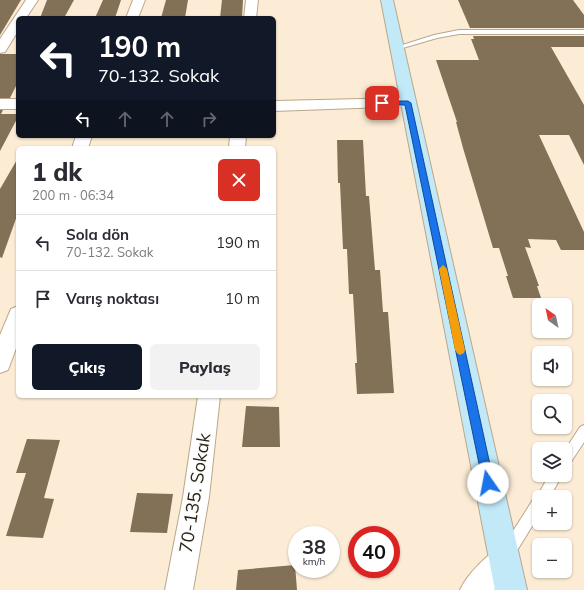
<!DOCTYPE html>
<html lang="tr">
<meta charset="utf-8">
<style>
:root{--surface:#fff;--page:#f2f2f3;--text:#2b2b33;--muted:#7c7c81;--line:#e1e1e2;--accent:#111827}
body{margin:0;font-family:Mulish,sans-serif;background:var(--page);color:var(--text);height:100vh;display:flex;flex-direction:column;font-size:15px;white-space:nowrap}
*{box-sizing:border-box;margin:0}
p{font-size:13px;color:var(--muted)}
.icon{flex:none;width:22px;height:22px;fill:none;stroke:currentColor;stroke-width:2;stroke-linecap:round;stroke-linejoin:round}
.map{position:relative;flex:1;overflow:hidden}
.details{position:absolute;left:16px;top:146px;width:260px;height:252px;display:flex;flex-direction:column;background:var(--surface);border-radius:6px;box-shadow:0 1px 3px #0004}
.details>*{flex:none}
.guide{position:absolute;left:16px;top:16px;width:260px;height:122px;border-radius:6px;box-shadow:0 1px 3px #0004;background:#111827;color:#fff;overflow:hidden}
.needle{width:26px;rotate:327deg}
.tools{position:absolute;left:532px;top:298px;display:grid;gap:8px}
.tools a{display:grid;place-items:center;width:40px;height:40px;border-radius:6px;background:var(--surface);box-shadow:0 1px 3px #0004;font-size:20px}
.speed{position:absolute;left:288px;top:526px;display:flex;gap:8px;font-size:20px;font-weight:700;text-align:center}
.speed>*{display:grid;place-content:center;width:52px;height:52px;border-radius:50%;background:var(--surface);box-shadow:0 1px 3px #0004;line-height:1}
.speed small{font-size:10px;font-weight:400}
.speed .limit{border:6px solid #d22;background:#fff;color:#111}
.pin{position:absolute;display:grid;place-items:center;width:34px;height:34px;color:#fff;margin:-17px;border-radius:8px;box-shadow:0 2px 6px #0006}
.me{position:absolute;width:44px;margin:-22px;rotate:348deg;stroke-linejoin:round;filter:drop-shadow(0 0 3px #0008)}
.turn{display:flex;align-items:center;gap:14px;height:84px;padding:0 16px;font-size:18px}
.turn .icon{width:52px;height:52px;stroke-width:2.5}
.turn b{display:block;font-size:28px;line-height:34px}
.lanes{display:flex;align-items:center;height:38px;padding:0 16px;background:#0003;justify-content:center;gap:20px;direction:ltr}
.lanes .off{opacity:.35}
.round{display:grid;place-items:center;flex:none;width:42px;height:42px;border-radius:6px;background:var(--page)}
.headline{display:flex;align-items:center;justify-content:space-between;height:68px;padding:0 16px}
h1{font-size:24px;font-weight:800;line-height:30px}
.button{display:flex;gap:8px;margin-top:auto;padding:8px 16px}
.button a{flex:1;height:46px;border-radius:6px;background:var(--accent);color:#fff;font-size:16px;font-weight:800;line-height:46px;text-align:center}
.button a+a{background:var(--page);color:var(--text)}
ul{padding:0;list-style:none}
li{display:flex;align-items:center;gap:12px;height:56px;padding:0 16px;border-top:1px solid var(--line)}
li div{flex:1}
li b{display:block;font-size:15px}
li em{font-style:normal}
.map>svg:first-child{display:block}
.building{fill:#837157}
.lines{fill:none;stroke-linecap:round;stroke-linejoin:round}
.lane-casing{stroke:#baa78b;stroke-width:2}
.street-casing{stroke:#baa78b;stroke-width:2}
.secondary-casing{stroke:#baa78b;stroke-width:2}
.lane{fill:#fff;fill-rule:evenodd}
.street{fill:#fff;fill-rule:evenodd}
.secondary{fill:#c2e9f8;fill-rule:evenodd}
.route{fill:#1a73e8;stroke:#114b97}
.slow{fill:#f59e0b}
.labels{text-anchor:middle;stroke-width:3.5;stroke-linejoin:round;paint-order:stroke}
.near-street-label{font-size:18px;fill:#2a2318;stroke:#fcfcfc}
</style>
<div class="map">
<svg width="584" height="590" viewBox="0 0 584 590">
<rect width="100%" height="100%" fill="#fcecd5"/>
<g class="building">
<polygon points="0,0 21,0 0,35"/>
<polygon points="47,0 74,0 64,18 40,18"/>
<polygon points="103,0 121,0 115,18 95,18"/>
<polygon points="166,0 188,0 185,18 161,18"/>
<polygon points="222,0 243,0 242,18 220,18"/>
<polygon points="458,0 573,0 584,15 584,28 470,28"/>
<polygon points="473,36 584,36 584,47 551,47 584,105 584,165 569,135 539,135 584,232 584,250 561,250 556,240 528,239 531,248 525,247 539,286 537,286 541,298 513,298 506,276 508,276 499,248 493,248 463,148 456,122 457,122 436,60 479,60 471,39 474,39"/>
<polygon points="0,54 18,54 18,82 10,98 0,98"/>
<polygon points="0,110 3,110 1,114 18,114 18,117 0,151"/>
<polygon points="337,140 363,140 366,196 369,196 375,270 380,270 383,312 388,312 394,393 357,394 355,363 357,363 353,294 349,294 347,249 343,249 340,183 338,183"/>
<polygon points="18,158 18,213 2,258 0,257 0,189"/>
<polygon points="246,406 279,407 280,447 242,447"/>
<polygon points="27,439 60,440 44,498 54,499 43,538 6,536 26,473 16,473"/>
<polygon points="137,493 173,494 167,533 130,532"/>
<polygon points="295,565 297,590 236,590 238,570"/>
</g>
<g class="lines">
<g class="lane-casing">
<g id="lane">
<polygon points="459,30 584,30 584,34 459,34 437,38 396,50 393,48 434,35"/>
<polygon points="584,425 584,442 569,465 565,467 565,450 580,427"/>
<polygon points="549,475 562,475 550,497 539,497 539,515 513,557 508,559 503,557 501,552 503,547 534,498 537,497"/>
</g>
</g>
<g class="street-casing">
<g id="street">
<polygon points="26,0 38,0 26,18 18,18 18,31 5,52 0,53 0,39"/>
<polygon points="133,0 145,0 138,18 126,18"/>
<polygon points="246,0 258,0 256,18 244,18"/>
<polygon points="408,98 413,100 415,103 413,106 274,111 274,101"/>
<rect x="0" y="99" width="18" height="10"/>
<polygon points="76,136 92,136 88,148 72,148"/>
<polygon points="230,136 246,136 245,148 229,148"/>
<polygon points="18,306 18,343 8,370 0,373 0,335 11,309"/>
<polygon points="198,396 220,396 209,497 193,590 165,590 183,497"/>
<path d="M505,545L515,549L519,559L515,569L494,590H460C467,574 489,552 505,545Z"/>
</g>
</g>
<g class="secondary-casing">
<polygon id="secondary" points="381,0 393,0 527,590 495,590"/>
</g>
<use href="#lane" class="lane"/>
<use href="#street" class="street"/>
<use href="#secondary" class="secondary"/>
</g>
<polygon class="route" points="382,101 408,101 411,103 494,483 492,487 488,488 484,487 483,483 405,105 379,105 378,103"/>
<polygon class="slow" points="443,265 447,269 465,350 464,353 460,355 457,353 455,350 439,269"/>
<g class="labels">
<g class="near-street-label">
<text transform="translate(195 493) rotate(-81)" y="6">70-135. Sokak</text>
</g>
</g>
</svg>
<div class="tools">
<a><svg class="needle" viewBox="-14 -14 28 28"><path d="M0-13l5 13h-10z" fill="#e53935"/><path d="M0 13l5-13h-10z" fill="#7c7c81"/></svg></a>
<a><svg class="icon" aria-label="sound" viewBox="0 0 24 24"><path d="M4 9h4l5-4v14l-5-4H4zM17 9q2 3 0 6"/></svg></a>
<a><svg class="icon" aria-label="search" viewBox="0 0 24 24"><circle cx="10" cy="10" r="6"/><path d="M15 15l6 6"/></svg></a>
<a><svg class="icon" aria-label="layers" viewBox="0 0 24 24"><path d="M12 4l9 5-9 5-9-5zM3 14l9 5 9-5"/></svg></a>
<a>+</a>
<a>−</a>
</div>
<div class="speed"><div>38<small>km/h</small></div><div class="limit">40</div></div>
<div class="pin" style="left:382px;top:103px;background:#d93025"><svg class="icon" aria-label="arrive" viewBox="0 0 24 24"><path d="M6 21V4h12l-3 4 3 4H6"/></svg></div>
<svg class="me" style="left:488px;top:483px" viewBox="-20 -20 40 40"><circle r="19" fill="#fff"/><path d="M0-13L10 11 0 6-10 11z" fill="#1a73e8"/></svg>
<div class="guide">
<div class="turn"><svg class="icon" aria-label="left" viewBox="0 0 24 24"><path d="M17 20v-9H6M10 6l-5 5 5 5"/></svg><div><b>190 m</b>70-132. Sokak</div></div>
<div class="lanes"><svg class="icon" aria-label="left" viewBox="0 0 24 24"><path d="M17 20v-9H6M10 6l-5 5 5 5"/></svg><svg class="icon off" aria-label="ahead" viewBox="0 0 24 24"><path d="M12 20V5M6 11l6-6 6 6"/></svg><svg class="icon off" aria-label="ahead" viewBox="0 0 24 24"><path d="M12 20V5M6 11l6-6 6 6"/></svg><svg class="icon off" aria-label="right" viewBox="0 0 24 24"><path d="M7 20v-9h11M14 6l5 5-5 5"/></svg></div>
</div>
<section class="details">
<div class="headline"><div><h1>1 dk</h1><p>200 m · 06:34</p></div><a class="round" style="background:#d93025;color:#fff"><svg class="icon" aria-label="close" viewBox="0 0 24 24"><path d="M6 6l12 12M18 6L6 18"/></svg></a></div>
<ul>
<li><svg class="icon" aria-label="left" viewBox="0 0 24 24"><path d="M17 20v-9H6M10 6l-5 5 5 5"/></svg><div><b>Sola dön</b><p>70-132. Sokak</p></div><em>190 m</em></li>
<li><svg class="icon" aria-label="arrive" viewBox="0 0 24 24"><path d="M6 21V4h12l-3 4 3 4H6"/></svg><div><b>Varış noktası</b></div><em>10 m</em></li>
</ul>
<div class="button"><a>Çıkış</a><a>Paylaş</a></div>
</section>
</div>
